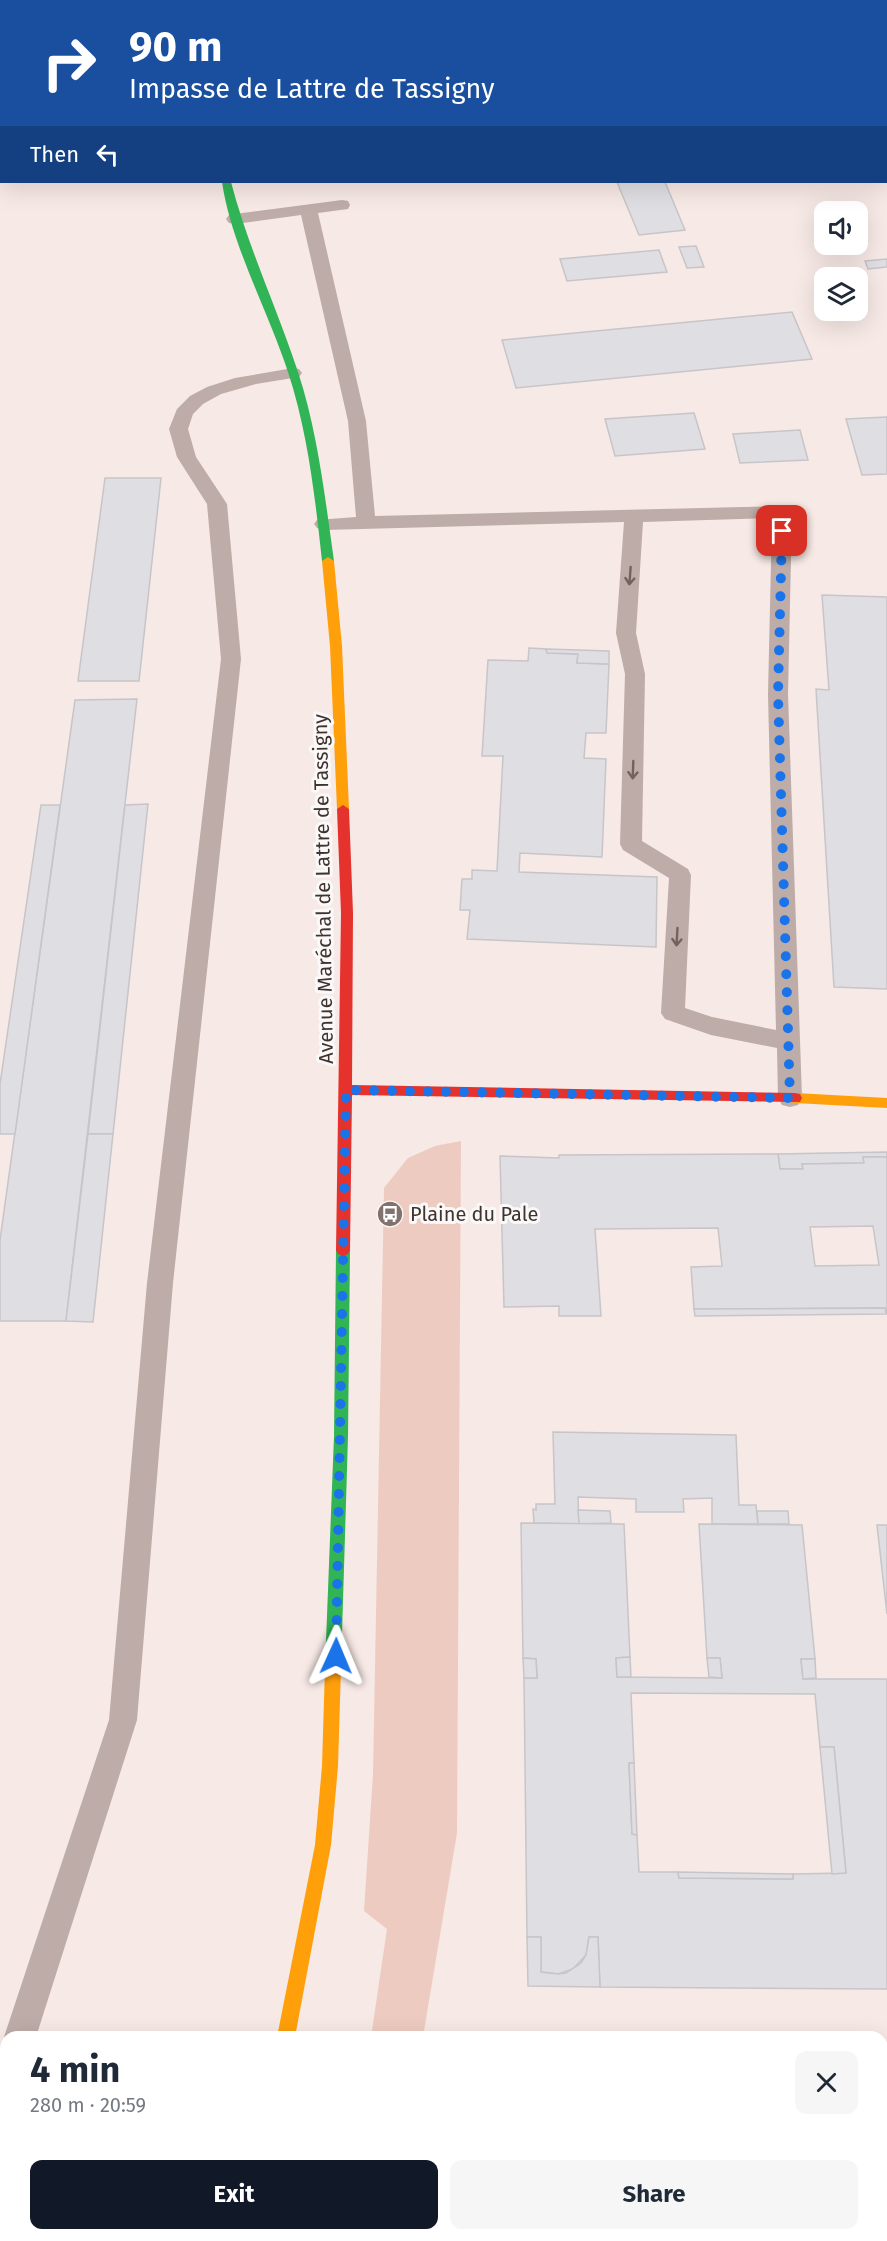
<!DOCTYPE html>
<meta charset="utf-8">
<style>
:root{--surface:#fff;--page:#f6f6f7;--text:#1f2937;--muted:#747a83;--accent:#111827}
body{margin:0;font-family:"Fira Sans",sans-serif;background:var(--page);color:var(--text);height:100vh;display:flex;flex-direction:column;font-size:22px;white-space:nowrap}
*{box-sizing:border-box;margin:0}
p{font-size:20px;color:var(--muted)}
.icon{flex:none;width:33px;height:33px;fill:none;stroke:currentColor;stroke-width:2;stroke-linecap:round;stroke-linejoin:round}
.map{position:relative;flex:1;overflow:hidden}
.sheet{position:absolute;left:0px;top:2031px;width:888px;height:210px;display:flex;flex-direction:column;background:var(--surface);border-radius:18px 18px 0 0;box-shadow:0 6px 24px #0002}
.sheet>*{flex:none}
.guide{position:absolute;left:0px;top:0px;width:888px;height:183px;box-shadow:0 6px 24px #0002;background:#1a4fa0;color:#fff;overflow:hidden}
.fabs{position:absolute;left:814px;top:201px;display:grid;gap:12px}
.fabs a{display:grid;place-items:center;width:54px;height:54px;border-radius:12px;background:var(--surface);box-shadow:0 6px 24px #0002;font-size:30px}
.pin{position:absolute;display:grid;place-items:center;width:51px;height:51px;color:#fff;margin:-26px;border-radius:12px;box-shadow:0 3px 9px #0006}
.me{position:absolute;width:66px;margin:-33px;rotate:1deg;stroke-linejoin:round;filter:drop-shadow(0 0 4px #0008)}
.turn{display:flex;align-items:center;gap:21px;height:126px;padding:0 30px;font-size:27px}
.turn .icon{width:78px;height:78px;stroke-width:2.5}
.turn b{display:block;font-size:42px;line-height:51px}
.then{display:flex;align-items:center;height:57px;padding:0 30px;background:#0003;gap:12px;font-size:22px}
.round{display:grid;place-items:center;flex:none;width:63px;height:63px;border-radius:12px;background:var(--page)}
.head{display:flex;align-items:center;justify-content:space-between;height:102px;padding:0 30px}
h1{font-size:36px;font-weight:700;line-height:45px}
.button{display:flex;gap:12px;margin-top:auto;padding:12px 30px}
.button a{flex:1;height:69px;border-radius:12px;background:var(--accent);color:#fff;font-size:24px;font-weight:700;line-height:69px;text-align:center}
.button a+a{background:var(--page);color:var(--text)}
.map>svg:first-child{display:block}
.green{fill:#eecbc1}
.building{fill:#dfdee3;stroke:#c7c5c8;stroke-width:1.5;fill-rule:evenodd}
.lines{fill:none;stroke-linecap:round;stroke-linejoin:round}
.lane{fill:#bdaca7;fill-rule:evenodd}
.street{fill:#bdaca7;fill-rule:evenodd}
.fast{fill:#30b455;fill-rule:evenodd}
.slow{fill:#ff9f0a;fill-rule:evenodd}
.jam{fill:#e5322d;fill-rule:evenodd}
.oneway{stroke:#73635e}
.route{stroke:#1a73e8;stroke-width:10;stroke-dasharray:0 18}
.labels{text-anchor:middle;stroke-width:6;stroke-linejoin:round;paint-order:stroke}
.street-label{font-size:20px;fill:#41322d;stroke:#f9f9f9}
.poi-label{font-size:20px;fill:#41322d;stroke:#f9f9f9;text-anchor:start}
</style>
<div class="map">
<svg width="887" height="2241" viewBox="0 0 887 2241">
<rect width="100%" height="100%" fill="#f7e9e5"/>
<g class="green">
<polygon points="461,1141 457,1833 423,2037 371,2037 387,1929 364,1911 373,1774 384,1188 408,1158 435,1146"/>
<polygon points="282,2235 387,2235 386,2241 280,2241"/>
</g>
<g class="building">
<polygon points="0,0 16,0 2,2 0,77"/>
<polygon points="528,0 642,0 528,2"/>
<polygon points="617,182 665,182 685,230 639,235"/>
<polygon points="696,246 704,267 687,268 679,247"/>
<polygon points="659,250 667,272 567,281 560,259"/>
<polygon points="887,259 887,267 868,269 865,261"/>
<polygon points="792,312 812,359 516,388 502,340"/>
<polygon points="694,413 705,449 615,456 605,419"/>
<polygon points="887,417 887,474 862,475 846,419"/>
<polygon points="800,430 808,460 740,463 733,434"/>
<polygon points="105,478 161,478 139,681 78,681"/>
<polygon points="822,595 887,597 887,989 834,987 816,689 829,690"/>
<polygon points="529,648 546,649 547,653 578,654 577,663 609,664 606,733 586,733 584,758 606,759 602,857 520,853 519,872 657,877 656,947 467,939 470,910 460,910 462,879 472,879 472,870 497,871 503,756 482,756 488,660 528,661"/>
<polygon points="546,649 609,651 609,664 577,663 578,654 547,653"/>
<polygon points="137,699 66,1321 0,1321 0,1240 75,700"/>
<polygon points="148,804 113,1134 88,1134 125,805"/>
<polygon points="41,805 60,805 15,1134 0,1134 0,1084"/>
<polygon points="88,1134 113,1134 93,1322 66,1321"/>
<polygon points="887,1152 887,1157 863,1157 864,1163 802,1164 803,1169 780,1169 778,1154"/>
<path d="M778,1154L780,1169H803L802,1164L864,1163L863,1157H887V1314L885,1308L694,1309L691,1267L722,1266L718,1228L595,1229L601,1316H559V1306L504,1307L500,1156L559,1158V1155ZM873,1226L879,1265L815,1266L810,1227Z"/>
<polygon points="885,1308 886,1314 695,1316 694,1309"/>
<polygon points="553,1432 736,1435 739,1505 756,1505 758,1524 712,1524 712,1498 683,1499 684,1512 636,1512 636,1499 578,1497 579,1524 534,1523 533,1509 536,1510 536,1504 555,1504"/>
<polygon points="578,1510 610,1511 611,1523 579,1524"/>
<polygon points="757,1511 788,1511 789,1524 758,1524"/>
<path d="M521,1523L624,1524L630,1657L616,1658L617,1677L722,1678L720,1658H707L699,1524L802,1525L815,1659H801L803,1679H887V1989L600,1987L598,1937H589L586,1955L573,1969L558,1974L541,1972V1937H527L524,1678H537L536,1659L523,1658ZM631,1693L815,1694L820,1747H834L846,1873L793,1874V1879L679,1878L678,1872H639L637,1835L632,1834L629,1763H634Z"/>
<polygon points="877,1525 887,1525 887,1614"/>
<polygon points="630,1657 631,1677 617,1677 616,1658"/>
<polygon points="523,1658 536,1659 537,1678 524,1678"/>
<polygon points="707,1658 720,1658 722,1678 709,1677"/>
<polygon points="801,1659 815,1659 816,1678 803,1679"/>
<polygon points="820,1747 834,1747 846,1873 832,1874"/>
<polygon points="629,1763 634,1763 637,1835 632,1834"/>
<polygon points="678,1872 793,1874 793,1879 679,1878"/>
<polygon points="527,1937 541,1937 541,1972 558,1974 566,1973 581,1963 586,1955 589,1937 598,1937 600,1987 528,1986"/>
</g>
<g class="lines">
<g class="lane">
<path d="M342,200L348,201L350,205L348,209L318,213L366,421L375,516L782,506L789,508L792,512L788,694L802,1098L798,1105L790,1107L782,1105L778,1098L777,1048L711,1035L665,1019L661,1013L669,878L623,850L620,844L625,674L616,633L624,522L324,530L317,528L314,524L317,520L356,517L348,421L301,215L235,224L229,223L226,219L229,215L235,214ZM772,518L768,694L776,1030L712,1017L685,1008L691,875L688,869L642,841L645,674L636,633L643,522Z"/>
<polygon points="293,368 299,369 302,373 299,377 256,384 221,394 203,404 193,414 188,429 196,457 227,504 241,659 173,1283 137,1720 36,2037 6,2037 6,2041 4,2037 109,1720 147,1283 221,659 207,504 177,457 169,429 177,409 190,396 207,387 235,378"/>
<polygon points="6,2066 6,2114 0,2117 0,2069"/>
</g>
<g class="street">
<polygon points="796,0 818,0 818,2 797,2"/>
<rect x="886" y="136" width="1" height="15"/>
</g>
<g class="fast">
<rect x="184" y="0" width="8" height="2"/>
<path d="M222,182H231C248,247 277,308 298,372C318,433 325,498 334,561L332,564L328,565L322,561C315,497 308,433 288,372C268,311 231,244 222,182Z"/>
<polygon points="343,1244 348,1246 350,1250 348,1436 341,1667 339,1672 333,1674 327,1672 325,1667 334,1436 336,1250 338,1246"/>
</g>
<g class="slow">
<polygon points="328,557 334,561 342,646 349,809 343,813 337,809 330,646 322,561"/>
<polygon points="795,1093 887,1098 887,1108 795,1103 790,1102 788,1098 790,1094"/>
<polygon points="333,1660 339,1662 341,1667 338,1766 331,1845 295,2037 277,2037 315,1845 322,1766 325,1667 327,1662"/>
<polygon points="218,2235 236,2235 234,2241 216,2241"/>
</g>
<polygon class="jam" points="343,805 349,809 353,913 352,1085 795,1093 800,1094 802,1098 800,1102 352,1095 350,1250 348,1254 343,1256 338,1254 336,1250 341,913 337,809"/>
</g>
<defs><path id="oneway-shaft" d="M-6 0H5M1.5-3L5.5 0L1.5 3" fill="none" stroke-width="1.6" stroke-linecap="round" stroke-linejoin="round" transform="scale(1.5)"/></defs>
<g class="oneway">
<use href="#oneway-shaft" transform="translate(630 576) rotate(94)"/>
<use href="#oneway-shaft" transform="translate(633 770) rotate(92)"/>
<use href="#oneway-shaft" transform="translate(677 937) rotate(93)"/>
</g>
<g class="lines">
<polyline class="route" points="336,1656 346,1090 790,1098 778,694 782,531"/>
</g>
<defs>
<g id="bus-disc" transform="scale(1.35)"><circle r="9.5" fill="#81726d" stroke="#f9f9f9"/><path d="M-5-6H5V4H4V6H2V4H-2V6H-4V4H-5ZM-3.5-4V0h7V-4ZM-3.5 1.2v1.5H-2V1.2ZM2 1.2v1.5H3.5V1.2Z" fill="#fff"/></g>
</defs>
<g fill-rule="evenodd">
<use href="#bus-disc" x="390" y="1214"/>
</g>
<g class="labels">
<g class="street-label">
<text transform="translate(323 889) rotate(-91)" y="7">Avenue Maréchal de Lattre de Tassigny</text>
</g>
<g class="poi-label">
<text x="410" y="1221">Plaine du Pale</text>
</g>
</g>
</svg>
<div class="fabs">
<a><svg class="icon" aria-label="sound" viewBox="0 0 24 24"><path d="M4 9h4l5-4v14l-5-4H4zM17 9q2 3 0 6"/></svg></a>
<a><svg class="icon" aria-label="layers" viewBox="0 0 24 24"><path d="M12 4l9 5-9 5-9-5zM3 14l9 5 9-5"/></svg></a>
</div>
<div class="pin" style="left:782px;top:531px;background:#d93025"><svg class="icon" aria-label="arrive" viewBox="0 0 24 24"><path d="M6 21V4h12l-3 4 3 4H6"/></svg></div>
<svg class="me" style="left:336px;top:1656px" viewBox="-20 -20 40 40"><path d="M0-17L14 15 0 8-14 15z" fill="#1a73e8" stroke="#fff" stroke-width="4"/></svg>
<div class="guide">
<div class="turn"><svg class="icon" aria-label="right" viewBox="0 0 24 24"><path d="M7 20v-9h11M14 6l5 5-5 5"/></svg><div><b>90 m</b>Impasse de Lattre de Tassigny</div></div>
<div class="then">Then<svg class="icon" aria-label="left" viewBox="0 0 24 24"><path d="M17 20v-9H6M10 6l-5 5 5 5"/></svg></div>
</div>
<section class="sheet">
<div class="head"><div><h1>4 min</h1><p>280 m · 20:59</p></div><a class="round"><svg class="icon" aria-label="close" viewBox="0 0 24 24"><path d="M6 6l12 12M18 6L6 18"/></svg></a></div>
<div class="button"><a>Exit</a><a>Share</a></div>
</section>
</div>
